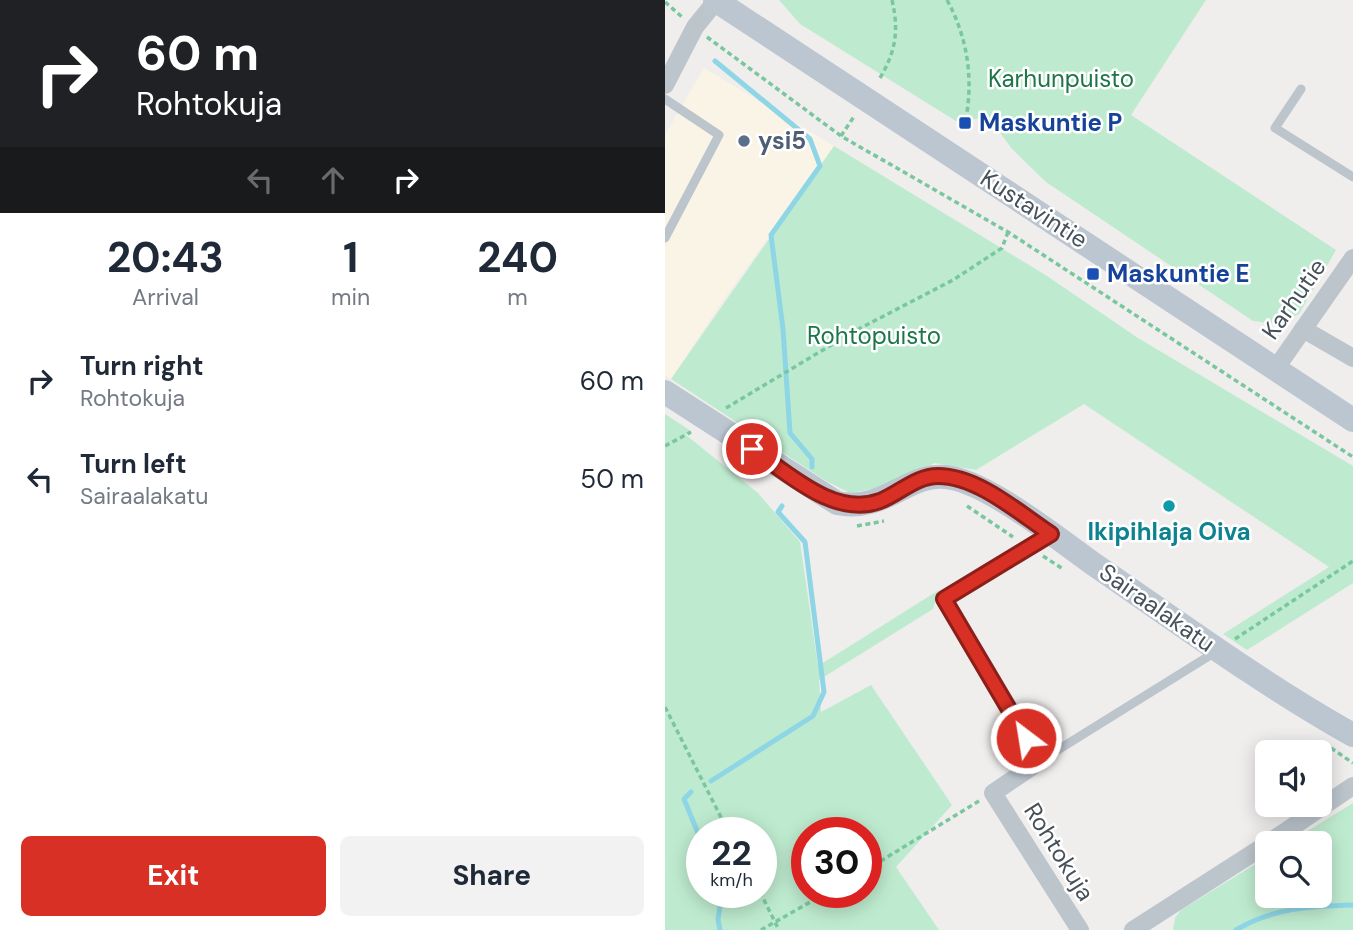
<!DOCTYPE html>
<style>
:root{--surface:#fff;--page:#f2f2f3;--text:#1f2937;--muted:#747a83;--accent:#d93025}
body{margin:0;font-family:"DM Sans",sans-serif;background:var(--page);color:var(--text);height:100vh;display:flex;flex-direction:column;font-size:26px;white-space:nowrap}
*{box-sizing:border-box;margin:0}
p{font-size:23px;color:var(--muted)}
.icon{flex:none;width:38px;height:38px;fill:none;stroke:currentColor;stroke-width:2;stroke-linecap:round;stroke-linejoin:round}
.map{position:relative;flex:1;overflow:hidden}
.panel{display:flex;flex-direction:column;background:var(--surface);width:665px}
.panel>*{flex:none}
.hud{background:#202124;color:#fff;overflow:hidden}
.fabs{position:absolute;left:590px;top:740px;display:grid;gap:14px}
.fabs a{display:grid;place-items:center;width:77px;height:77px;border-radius:10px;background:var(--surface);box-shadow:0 4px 18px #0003;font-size:35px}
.speed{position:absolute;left:21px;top:817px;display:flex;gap:14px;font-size:35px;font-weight:700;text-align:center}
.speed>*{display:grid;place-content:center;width:91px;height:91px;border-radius:50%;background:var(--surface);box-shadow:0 4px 18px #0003;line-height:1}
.speed small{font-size:18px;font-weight:400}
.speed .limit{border:10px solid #d22;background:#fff;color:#111}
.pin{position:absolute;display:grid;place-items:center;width:60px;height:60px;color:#fff;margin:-30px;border:4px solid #fff;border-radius:50%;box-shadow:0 2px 7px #0007}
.me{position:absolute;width:77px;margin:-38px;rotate:329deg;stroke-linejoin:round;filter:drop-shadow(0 0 5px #0008)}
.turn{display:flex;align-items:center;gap:24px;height:147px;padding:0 21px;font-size:32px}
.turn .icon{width:91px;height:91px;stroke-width:2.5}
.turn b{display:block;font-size:49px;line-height:60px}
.lanes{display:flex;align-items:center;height:66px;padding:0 21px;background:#0003;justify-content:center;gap:35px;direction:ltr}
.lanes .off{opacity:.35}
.eta{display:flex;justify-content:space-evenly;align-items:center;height:119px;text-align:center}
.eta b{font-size:42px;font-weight:700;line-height:49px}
.primary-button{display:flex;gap:14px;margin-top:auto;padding:14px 21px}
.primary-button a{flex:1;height:80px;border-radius:10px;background:var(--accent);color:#fff;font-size:28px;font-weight:700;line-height:80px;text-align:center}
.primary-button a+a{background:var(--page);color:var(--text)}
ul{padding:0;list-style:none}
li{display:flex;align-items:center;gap:21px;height:98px;padding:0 21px}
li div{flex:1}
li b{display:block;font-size:26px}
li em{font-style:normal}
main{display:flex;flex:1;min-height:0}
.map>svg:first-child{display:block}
.commercial{fill:#faf4e7}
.green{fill:#beebcf;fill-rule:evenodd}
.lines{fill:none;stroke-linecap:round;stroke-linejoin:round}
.stream{stroke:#8ed5e5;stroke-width:5}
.path{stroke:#78c79f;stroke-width:3.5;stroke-dasharray:5 3.5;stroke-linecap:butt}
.lane{stroke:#bcc5cc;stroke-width:9}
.street{stroke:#bcc5cc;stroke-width:18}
.secondary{stroke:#bcc6d0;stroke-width:24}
.route-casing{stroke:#8d1f18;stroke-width:18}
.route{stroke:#d93025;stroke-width:12}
.transit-dot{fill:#1a4fb4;stroke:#fff;stroke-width:2.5}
.service-dot{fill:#5c6f8a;stroke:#fff;stroke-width:2.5}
.culture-dot{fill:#0f9aa8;stroke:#fff;stroke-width:2.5}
.labels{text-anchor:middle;stroke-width:5;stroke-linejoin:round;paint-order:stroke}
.park-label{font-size:24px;fill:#1d7548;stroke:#fff}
.transit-label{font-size:24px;font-weight:bold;fill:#164399;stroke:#fff;text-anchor:start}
.service-label{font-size:24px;font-weight:bold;fill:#4e5e75;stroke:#fff;text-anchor:start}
.street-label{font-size:24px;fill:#475159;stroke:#fff}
.culture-label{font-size:24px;font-weight:bold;fill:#0d838f;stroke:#fff}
</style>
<main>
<section class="panel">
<div class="hud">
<div class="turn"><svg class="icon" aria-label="right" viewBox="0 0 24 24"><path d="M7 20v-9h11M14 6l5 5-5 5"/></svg><div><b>60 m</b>Rohtokuja</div></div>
<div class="lanes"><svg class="icon off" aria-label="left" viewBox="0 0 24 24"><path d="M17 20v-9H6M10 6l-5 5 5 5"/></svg><svg class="icon off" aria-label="ahead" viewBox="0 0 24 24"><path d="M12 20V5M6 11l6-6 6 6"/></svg><svg class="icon" aria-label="right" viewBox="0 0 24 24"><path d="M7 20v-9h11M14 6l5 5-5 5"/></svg></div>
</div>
<div class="eta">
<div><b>20:43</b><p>Arrival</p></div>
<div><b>1</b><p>min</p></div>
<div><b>240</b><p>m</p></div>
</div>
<ul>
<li><svg class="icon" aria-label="right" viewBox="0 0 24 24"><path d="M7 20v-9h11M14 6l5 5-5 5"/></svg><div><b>Turn right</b><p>Rohtokuja</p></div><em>60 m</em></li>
<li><svg class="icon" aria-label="left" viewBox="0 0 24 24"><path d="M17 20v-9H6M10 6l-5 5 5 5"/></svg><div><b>Turn left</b><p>Sairaalakatu</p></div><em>50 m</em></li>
</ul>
<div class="primary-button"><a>Exit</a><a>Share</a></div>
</section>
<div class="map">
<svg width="688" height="930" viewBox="0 0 688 930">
<rect width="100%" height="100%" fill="#f0eded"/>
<polygon class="commercial" points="39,68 169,146 59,299 6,379 0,375 0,135"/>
<g class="green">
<polygon points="114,0 541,0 466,115 671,250 634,314 611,324 588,321 381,182 347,149 323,116 294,123 135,24"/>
<polygon points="169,146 382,276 473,338 688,466 688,583 582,650 558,634 664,567 419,404 311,470 270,463 219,487 185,493 161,481 6,379"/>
<path d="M0,414L26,431L21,435L93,493L135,542L153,666L274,590L268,609L154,680L156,712L206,685L287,805L231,867L274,930H0ZM37,833H96V892H37ZM142,833H201V892H142Z"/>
<polygon points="688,803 688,930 508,930 510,918 516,910 602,857 602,896 654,896 654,844 623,843"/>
</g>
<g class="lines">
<g class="stream">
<polyline points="50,61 145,139 155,166 106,235 118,329 125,433 147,459 147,467"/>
<polyline points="46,781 148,716 159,692 140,542 113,512 117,506"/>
<polyline points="26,792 19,799 37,843"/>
<polyline points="55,930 53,920 57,892"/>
<path d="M571,930C607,908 646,906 688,905"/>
</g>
<g class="path">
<path d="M282,0C303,38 309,81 300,123"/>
<polyline points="0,2 17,17"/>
<polyline points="42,37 176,136 343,232 688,457"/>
<path d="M215,78C231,51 234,30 227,0"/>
<polyline points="176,136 190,115"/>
<polyline points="61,408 188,332 288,280 337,248 343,232"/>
<polyline points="0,446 26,432"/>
<polyline points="302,506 348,537"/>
<polyline points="192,526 219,521"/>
<polyline points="378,556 398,569"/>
<polyline points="570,639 688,561"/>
<polyline points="0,707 64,833"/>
<polyline points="666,748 688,763"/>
<polyline points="201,870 314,801"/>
<polyline points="95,892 114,930"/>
<polyline points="96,930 163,892"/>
</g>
<g class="lane">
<polyline points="636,89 610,128 688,177"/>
<polyline points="0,99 54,135 0,238"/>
<polyline points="375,761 552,651"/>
</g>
<g class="street">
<polyline points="0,85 30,27 51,1"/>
<polyline points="638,329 688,358"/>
<polyline points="611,368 688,258"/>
<polyline points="386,534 279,599 375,761 328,793 415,930"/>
<polyline points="602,844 688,786"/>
<polyline points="468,930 602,844"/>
</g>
<g class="secondary">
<polyline points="50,0 688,420"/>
<path d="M0,392L172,503C223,513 243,469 287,478C327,486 392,538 427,563C513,622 597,684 688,735"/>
</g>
</g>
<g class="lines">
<g class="route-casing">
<path id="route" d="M87,449C123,473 169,518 215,501C235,493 251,476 273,476C313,476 354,513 386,534L279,599L361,738"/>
</g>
<use href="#route" class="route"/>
</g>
<g class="transit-dot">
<rect x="293" y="116" width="14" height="14" rx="3.5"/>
<rect x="421" y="267" width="14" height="14" rx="3.5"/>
</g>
<circle class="service-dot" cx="79" cy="141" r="7"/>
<circle class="culture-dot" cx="504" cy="506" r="7"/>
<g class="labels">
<g class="park-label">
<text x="396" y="87">Karhunpuisto</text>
<text x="209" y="344">Rohtopuisto</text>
</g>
<g class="transit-label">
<text x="314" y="131">Maskuntie P</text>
<text x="442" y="282">Maskuntie E</text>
</g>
<g class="service-label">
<text x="93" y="149">ysi5</text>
</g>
<g class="street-label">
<text transform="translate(369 209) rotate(33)" y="8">Kustavintie</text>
<text transform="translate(629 299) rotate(-55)" y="8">Karhutie</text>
<text transform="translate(492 608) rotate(35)" y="8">Sairaalakatu</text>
<text transform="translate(394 852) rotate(58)" y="8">Rohtokuja</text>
</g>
<g class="culture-label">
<text x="504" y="540">Ikipihlaja Oiva</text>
</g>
</g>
</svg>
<div class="fabs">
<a><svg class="icon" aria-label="sound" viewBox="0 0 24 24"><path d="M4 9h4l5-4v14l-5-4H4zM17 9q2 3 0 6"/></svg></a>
<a><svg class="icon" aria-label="search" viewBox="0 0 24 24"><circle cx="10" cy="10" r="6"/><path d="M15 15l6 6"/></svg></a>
</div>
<div class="speed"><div>22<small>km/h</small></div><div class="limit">30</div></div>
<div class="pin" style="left:87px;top:449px;background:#d93025"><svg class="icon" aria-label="arrive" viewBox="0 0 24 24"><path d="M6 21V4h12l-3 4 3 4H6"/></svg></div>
<svg class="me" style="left:361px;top:738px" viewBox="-20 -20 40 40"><circle r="17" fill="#d93025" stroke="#fff" stroke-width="3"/><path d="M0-11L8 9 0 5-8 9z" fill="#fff"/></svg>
</div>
</main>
